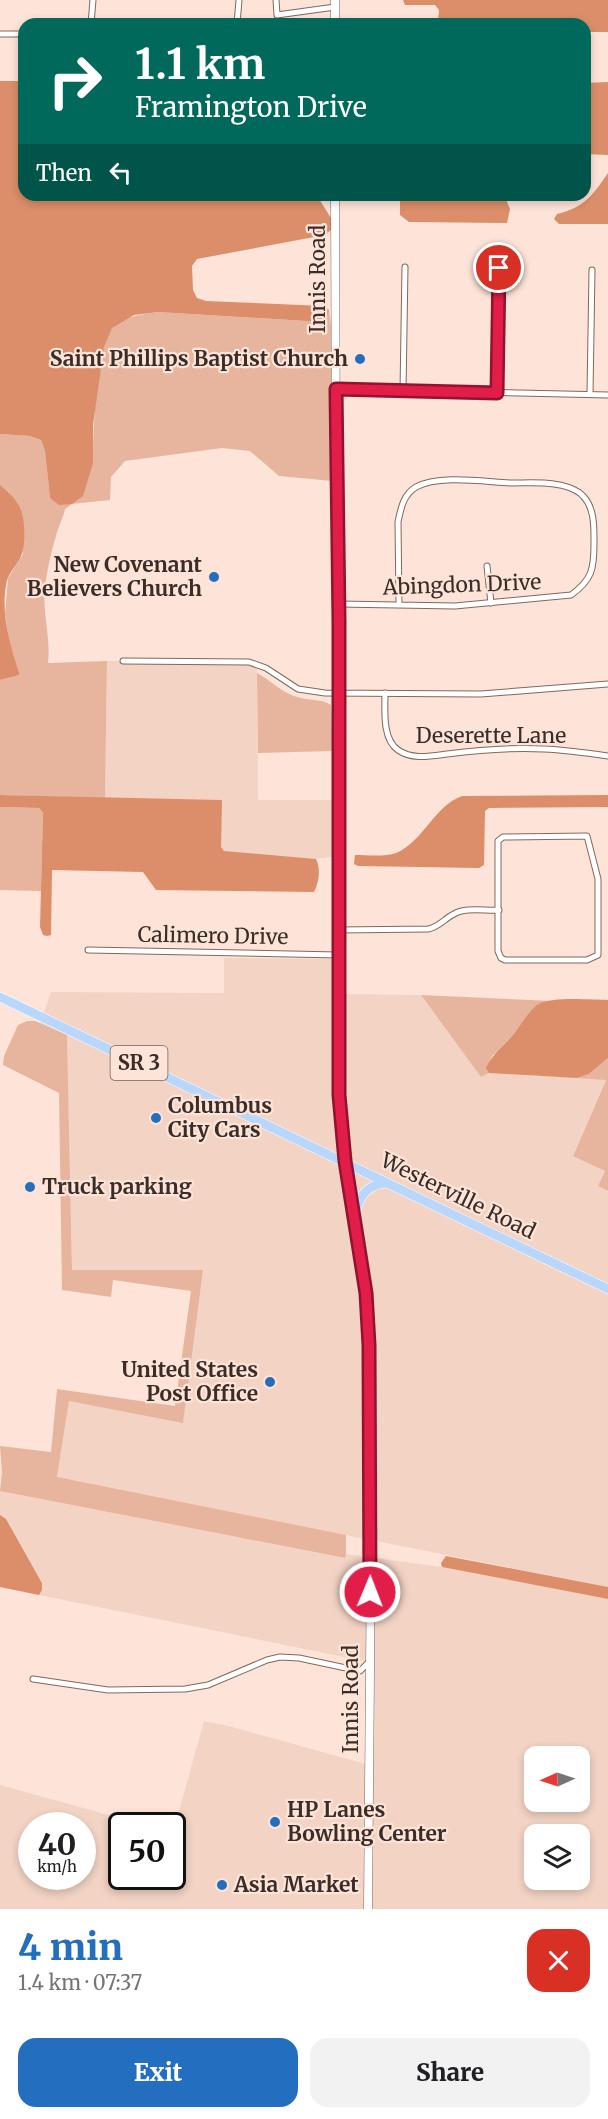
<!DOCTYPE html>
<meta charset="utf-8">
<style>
:root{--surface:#fff;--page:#f2f2f2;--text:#202124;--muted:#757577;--accent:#236ebe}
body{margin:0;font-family:Merriweather,serif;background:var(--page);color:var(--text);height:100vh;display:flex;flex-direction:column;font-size:22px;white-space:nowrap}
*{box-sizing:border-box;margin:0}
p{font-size:20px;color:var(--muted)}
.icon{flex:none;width:33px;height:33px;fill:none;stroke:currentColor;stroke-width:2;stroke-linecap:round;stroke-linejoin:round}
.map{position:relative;height:1909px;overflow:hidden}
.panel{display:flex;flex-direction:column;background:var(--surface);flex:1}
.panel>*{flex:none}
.guide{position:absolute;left:18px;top:18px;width:573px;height:183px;border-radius:18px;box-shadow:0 3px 9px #0003;background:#00695c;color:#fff;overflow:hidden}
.needle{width:39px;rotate:267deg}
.controls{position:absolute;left:524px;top:1746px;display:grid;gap:12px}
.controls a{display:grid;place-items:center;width:66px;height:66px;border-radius:12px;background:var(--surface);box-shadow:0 3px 9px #0003;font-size:30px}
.speed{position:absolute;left:18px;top:1812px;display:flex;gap:12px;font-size:30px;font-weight:700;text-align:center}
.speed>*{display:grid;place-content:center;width:78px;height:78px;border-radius:50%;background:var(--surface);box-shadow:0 3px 9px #0003;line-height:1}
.speed small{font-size:15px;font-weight:400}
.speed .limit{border:3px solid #111;border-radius:9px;background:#fff;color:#111}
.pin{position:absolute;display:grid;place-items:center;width:51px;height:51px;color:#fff;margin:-26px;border:3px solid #fff;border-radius:50%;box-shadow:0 2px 6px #0007}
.me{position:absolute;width:66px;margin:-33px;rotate:1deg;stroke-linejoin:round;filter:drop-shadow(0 0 4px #0008)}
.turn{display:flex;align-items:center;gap:21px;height:126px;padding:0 18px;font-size:27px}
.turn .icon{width:78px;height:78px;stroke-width:2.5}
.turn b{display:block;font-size:42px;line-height:51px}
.then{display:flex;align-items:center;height:57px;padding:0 18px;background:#0003;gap:12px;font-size:22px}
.round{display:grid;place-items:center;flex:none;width:63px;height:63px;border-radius:18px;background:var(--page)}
.summary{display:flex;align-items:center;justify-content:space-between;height:102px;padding:0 18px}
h1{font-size:36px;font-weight:800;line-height:45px;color:var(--accent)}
.button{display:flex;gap:12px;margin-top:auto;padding:12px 18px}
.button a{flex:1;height:69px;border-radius:18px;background:var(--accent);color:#fff;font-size:24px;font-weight:800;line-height:69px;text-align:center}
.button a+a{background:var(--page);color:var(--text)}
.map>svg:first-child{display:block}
.built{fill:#f2d3c4;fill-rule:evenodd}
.green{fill:#e7b59d}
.forest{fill:#db8e69}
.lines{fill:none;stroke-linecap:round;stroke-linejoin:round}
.minor-casing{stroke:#83675a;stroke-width:7}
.secondary-casing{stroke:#83675a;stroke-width:9}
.primary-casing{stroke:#fff;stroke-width:10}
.minor{stroke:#fff;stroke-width:5}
.secondary{stroke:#fff;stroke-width:8}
.primary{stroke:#b9d7fc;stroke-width:9}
.route-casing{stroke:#92132f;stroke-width:15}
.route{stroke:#e11d48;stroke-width:10}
.poi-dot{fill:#236ebe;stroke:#fee4d8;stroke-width:2}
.labels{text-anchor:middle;stroke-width:4.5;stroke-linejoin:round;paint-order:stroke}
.shield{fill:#fee4d8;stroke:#75645c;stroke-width:1.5}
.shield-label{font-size:20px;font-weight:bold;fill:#3a2d27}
.street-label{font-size:21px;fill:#3a2d27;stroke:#fee4d8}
.poi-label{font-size:21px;font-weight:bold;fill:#3a2d27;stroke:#fee4d8;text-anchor:start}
</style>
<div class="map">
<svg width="608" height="1909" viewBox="0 0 608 1909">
<rect width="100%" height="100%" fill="#fee4d8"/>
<g class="built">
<polygon points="107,661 242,661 257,664 258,800 340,800 340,856 316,859 224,851 221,848 221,800 105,798"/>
<polygon points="224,958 340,959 341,994 421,995 481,1077 489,1073 606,1079 573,1155 605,1171 598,1186 608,1191 608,1587 57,1478 69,1401 183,1422 202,1270 72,1270 67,1036 40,1024 51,992 224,993"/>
<path d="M0,1491L344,1558L346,1554L442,1567L608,1599V1909H0V1785L145,1825L122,1826V1876H172L173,1833L204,1721L232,1727L369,1765V1662L39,1595L42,1590V1582L6,1519L0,1515ZM534,1756H579V1802H534ZM32,1826H82V1876H32ZM534,1834H579V1880H534Z"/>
</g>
<g class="green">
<path d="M329,310L331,326L332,481L279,476L250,451L222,448L125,461L111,477L110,500L72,504L65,509C63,519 58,527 56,536C51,552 47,571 45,587C42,612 51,637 48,663L107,661L105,798L0,795V680L18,675L19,672L9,642L5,613L8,578L23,554L9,492L0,485V434L30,436L41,440L45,451L50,498L93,463C93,434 96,352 111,329C120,317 144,314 158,312L323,322L327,320Z"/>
<path d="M257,673C270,680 280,691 294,696C306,701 320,698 331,705L333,751L258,753Z"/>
<polygon points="0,807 39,808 43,813 41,891 0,890"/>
<polygon points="421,995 553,1001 539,1004 530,1012 513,1035 492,1056 487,1068 489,1073 481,1077"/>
<polygon points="27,1021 35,1021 67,1035 72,1270 203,1270 183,1423 69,1401 57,1477 346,1535 346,1554 345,1558 0,1491 2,1472 0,1446 51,1452 57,1389 175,1406 191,1291 113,1280 111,1297 62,1290 59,1093 3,1065 4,1056 18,1025"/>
<polygon points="608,1058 608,1191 598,1186 605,1171 573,1156 606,1080 577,1078 589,1074"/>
</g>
<g class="forest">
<polygon points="403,0 608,0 608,32 585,32 585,24 438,24 439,10 435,5 405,5"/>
<polygon points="0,81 24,81 24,195 319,195 319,199 331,218 331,230 325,235 197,259 192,266 193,290 197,298 206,301 324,306 329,310 327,320 323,322 158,312 134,315 112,328 104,347 93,425 93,463 83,496 72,504 59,505 50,498 45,451 41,440 30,436 0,434"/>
<polygon points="608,82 608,155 585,154 585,83"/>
<path d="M608,173V224H559L554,219L557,214C585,207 592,196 608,173Z"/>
<polygon points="400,195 504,195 510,209 507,223 409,222 400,215"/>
<path d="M0,485C8,491 17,500 21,510C25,520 26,546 21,556C18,564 10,571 7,580C0,611 9,642 19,672V675L0,680Z"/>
<path d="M0,795L222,800L221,847L224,851L316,859C321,869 319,882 314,892L156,890L143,872L52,870L51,935L47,936L43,935L40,927L43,813L39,808L0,807Z"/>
<path d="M608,795V807L489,808L485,811L484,865L479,868L358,866L354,864L355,855C367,855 385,857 396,853C423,842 434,806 462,796Z"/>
<path d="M608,1000V1058L589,1074L577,1078L489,1073L486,1068C493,1053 503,1046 513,1035C521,1025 527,1013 537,1005C550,996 591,1000 608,1000Z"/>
<polygon points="0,1515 6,1519 42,1583 42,1590 39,1595 0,1587"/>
<polygon points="446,1556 608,1587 608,1599 442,1567 441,1563"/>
</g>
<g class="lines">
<g class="minor-casing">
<g id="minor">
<polyline points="276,0 277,15 335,7"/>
<polyline points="91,24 93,0"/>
<polyline points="237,24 239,0"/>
<polyline points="0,34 24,34"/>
<polyline points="336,389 608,395"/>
<polyline points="403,391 405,267"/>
<polyline points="497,393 499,268"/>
<polyline points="590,394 592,270"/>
<polyline points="487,566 491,603"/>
<path d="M339,604L455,606L571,595C592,580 594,569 594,544C594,529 595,508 583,496C577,489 563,485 554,484C540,482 526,483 512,483C486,482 439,474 416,487C403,495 401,508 398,522L399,604"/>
<polyline points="123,661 249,662 266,668 298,689 325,693 481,694 608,684"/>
<path d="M385,693C385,710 382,739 398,750C412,760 431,756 447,754C479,750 512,747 544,749C565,750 587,753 608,756"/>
<polygon points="587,836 598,879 598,955 587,960 505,960 501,958 498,951 498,841 503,837"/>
<path d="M338,930L428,929C439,927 444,919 454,914C465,907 486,911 499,910"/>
<polyline points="88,950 338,955"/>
<polyline points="33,1679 108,1690 185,1689 208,1685 267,1660 280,1657 299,1658 360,1671 369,1662"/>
</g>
</g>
<g class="secondary-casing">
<g id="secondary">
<polyline points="335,0 335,24"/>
<polyline points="335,195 336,479 339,622 339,1096 345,1162 366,1293 369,1345 371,1553 368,1909"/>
</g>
</g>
<g class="primary-casing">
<g id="primary">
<polyline points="0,997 608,1289"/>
<path d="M355,1214C359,1195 368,1184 387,1183"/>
</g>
</g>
<use href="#minor" class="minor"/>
<use href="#secondary" class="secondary"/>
<use href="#primary" class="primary"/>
</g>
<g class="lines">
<g class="route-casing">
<polyline id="route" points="370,1592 369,1345 366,1293 345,1161 339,1095 339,622 336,389 497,393 499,268"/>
</g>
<use href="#route" class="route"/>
</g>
<g class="poi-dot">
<circle cx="360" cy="359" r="6"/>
<circle cx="214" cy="577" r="6"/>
<circle cx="156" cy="1118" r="6"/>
<circle cx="30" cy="1187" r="6"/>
<circle cx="270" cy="1382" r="6"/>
<circle cx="275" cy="1822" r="6"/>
<circle cx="222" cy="1885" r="6"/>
</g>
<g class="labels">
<rect class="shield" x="110.5" y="1046" width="57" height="34" rx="4.5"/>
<g class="shield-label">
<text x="139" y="1070">SR 3</text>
</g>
<g class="street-label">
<text transform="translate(318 279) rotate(-90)" y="7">Innis Road</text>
<text transform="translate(462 585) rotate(-2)" y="7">Abingdon Drive</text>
<text x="491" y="743">Deserette Lane</text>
<text transform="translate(213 936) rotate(1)" y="7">Calimero Drive</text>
<text transform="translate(458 1196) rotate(26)" y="7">Westerville Road</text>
<text transform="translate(351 1699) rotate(-90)" y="7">Innis Road</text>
</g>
<g class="poi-label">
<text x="348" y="366" text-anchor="end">Saint Phillips Baptist Church</text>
<text x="202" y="572" text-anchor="end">New Covenant<tspan x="202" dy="24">Believers Church</tspan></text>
<text x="168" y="1113">Columbus<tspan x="168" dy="24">City Cars</tspan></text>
<text x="42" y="1194">Truck parking</text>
<text x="258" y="1377" text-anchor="end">United States<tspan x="258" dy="24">Post Office</tspan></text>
<text x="287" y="1817">HP Lanes<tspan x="287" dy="24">Bowling Center</tspan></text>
<text x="234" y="1892">Asia Market</text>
</g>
</g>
</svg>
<div class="controls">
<a><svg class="needle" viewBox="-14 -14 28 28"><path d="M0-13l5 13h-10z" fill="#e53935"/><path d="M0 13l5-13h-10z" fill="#757577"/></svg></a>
<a><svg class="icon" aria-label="layers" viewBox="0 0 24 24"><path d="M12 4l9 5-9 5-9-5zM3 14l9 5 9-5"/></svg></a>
</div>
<div class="speed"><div>40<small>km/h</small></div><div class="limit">50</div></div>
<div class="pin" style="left:499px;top:268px;background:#d93025"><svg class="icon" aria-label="arrive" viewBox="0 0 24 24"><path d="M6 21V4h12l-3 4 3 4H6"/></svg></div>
<svg class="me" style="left:370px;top:1592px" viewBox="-20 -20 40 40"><circle r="17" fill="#e11d48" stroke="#fff" stroke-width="3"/><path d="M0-11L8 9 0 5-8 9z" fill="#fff"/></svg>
<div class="guide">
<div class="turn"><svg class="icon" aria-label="right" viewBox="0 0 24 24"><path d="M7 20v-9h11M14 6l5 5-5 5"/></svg><div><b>1.1 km</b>Framington Drive</div></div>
<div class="then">Then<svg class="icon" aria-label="left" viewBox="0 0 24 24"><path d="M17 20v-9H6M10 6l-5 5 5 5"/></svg></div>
</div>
</div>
<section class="panel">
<div class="summary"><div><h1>4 min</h1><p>1.4 km · 07:37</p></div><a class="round" style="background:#d93025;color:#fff"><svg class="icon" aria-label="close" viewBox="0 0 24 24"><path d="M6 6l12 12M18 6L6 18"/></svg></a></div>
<div class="button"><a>Exit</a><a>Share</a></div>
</section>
